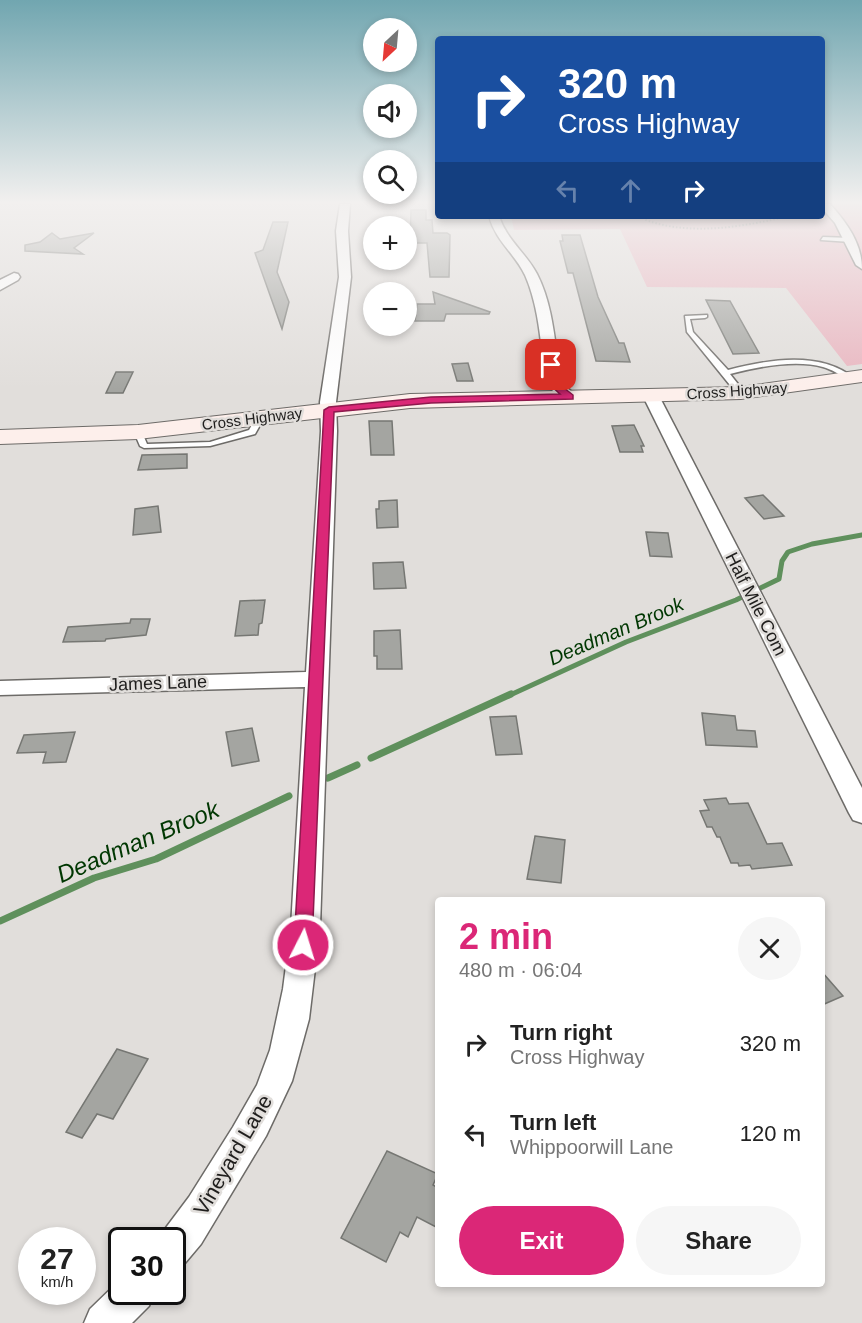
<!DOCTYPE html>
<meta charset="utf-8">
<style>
:root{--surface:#fff;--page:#f6f6f6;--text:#222;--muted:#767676;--accent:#db2777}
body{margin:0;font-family:Arial,sans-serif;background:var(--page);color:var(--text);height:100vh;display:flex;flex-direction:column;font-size:22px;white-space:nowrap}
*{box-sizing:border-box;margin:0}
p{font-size:20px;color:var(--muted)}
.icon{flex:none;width:33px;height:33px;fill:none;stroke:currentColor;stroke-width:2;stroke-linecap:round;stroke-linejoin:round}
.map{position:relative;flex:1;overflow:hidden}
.panel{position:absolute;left:435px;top:897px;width:390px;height:390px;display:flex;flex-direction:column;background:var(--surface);border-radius:6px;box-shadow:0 3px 9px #0003}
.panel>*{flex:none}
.guide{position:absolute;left:435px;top:36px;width:390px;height:183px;border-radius:6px;box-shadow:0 3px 9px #0003;background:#1a4fa0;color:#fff;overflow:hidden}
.needle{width:39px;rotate:206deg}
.tools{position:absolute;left:363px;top:18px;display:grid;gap:12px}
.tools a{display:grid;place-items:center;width:54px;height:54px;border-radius:50%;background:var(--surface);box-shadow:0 3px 9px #0003;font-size:30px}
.speed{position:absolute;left:18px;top:1227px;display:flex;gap:12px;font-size:30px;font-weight:700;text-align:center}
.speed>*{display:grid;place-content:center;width:78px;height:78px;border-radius:50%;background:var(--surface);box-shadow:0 3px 9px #0003;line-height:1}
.speed small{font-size:15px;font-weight:400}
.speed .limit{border:3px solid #111;border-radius:9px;background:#fff;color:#111}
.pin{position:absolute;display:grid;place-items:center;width:51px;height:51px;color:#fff;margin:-26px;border-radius:12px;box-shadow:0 3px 9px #0006}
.me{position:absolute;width:66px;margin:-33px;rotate:5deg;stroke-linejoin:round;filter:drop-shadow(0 0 4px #0008)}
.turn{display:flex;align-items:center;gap:21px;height:126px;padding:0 24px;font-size:27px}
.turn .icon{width:78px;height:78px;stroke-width:2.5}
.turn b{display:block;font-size:42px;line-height:51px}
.lanes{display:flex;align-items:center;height:57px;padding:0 24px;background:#0003;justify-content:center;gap:30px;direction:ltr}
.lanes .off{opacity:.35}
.round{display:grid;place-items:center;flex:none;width:63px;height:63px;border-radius:32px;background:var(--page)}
.head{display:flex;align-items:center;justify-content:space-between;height:102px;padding:0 24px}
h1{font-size:36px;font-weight:700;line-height:45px;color:var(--accent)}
.cta{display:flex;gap:12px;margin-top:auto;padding:12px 24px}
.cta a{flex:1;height:69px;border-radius:36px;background:var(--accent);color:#fff;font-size:24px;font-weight:700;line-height:69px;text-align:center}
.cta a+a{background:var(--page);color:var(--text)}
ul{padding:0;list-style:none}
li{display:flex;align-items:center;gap:18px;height:90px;padding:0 24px}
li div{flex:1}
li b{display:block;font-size:22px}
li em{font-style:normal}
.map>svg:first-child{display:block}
.green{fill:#e9b6c0}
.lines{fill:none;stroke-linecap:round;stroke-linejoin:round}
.stream-far1{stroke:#5f905c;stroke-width:5}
.stream{stroke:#5f905c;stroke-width:7}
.building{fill:#a4a5a1;stroke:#767773;stroke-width:1.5}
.lane-casing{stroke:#6d6b68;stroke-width:3}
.street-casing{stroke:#6d6b68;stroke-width:3}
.secondary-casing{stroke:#6d6b68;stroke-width:2}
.path{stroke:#8e8c8a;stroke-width:2;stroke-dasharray:1.5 2;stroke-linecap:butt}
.lane{fill:#fff;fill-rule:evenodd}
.street{fill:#fff;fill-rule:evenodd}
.secondary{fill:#fdefeb;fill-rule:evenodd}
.route{fill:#db2777;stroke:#8e194d;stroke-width:1.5}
.labels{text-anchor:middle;stroke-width:5;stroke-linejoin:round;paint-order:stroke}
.far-street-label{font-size:15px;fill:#1f1e1d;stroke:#e1dedb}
.street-label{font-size:18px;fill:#1f1e1d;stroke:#e1dedb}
.water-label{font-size:20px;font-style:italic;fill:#003702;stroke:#e1dedb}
.near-street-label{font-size:21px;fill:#1f1e1d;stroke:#e1dedb}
.near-water-label{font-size:24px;font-style:italic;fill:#003702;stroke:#e1dedb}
</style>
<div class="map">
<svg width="862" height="1323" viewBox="0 0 862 1323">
<rect width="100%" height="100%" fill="#e1dedb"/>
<polygon class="green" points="822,204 862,204 862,364 847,366 786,288 647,287 620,229 514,230 511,216 822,216"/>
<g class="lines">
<polyline class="stream-far1" points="508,696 626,642 736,600 779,579 782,561 788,552 812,544 862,535"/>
<g class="stream">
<polyline points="371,758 511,694"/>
<polyline points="328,778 357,765"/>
<polyline points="0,921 94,878 156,859 289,796"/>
</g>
</g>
<g class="building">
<polygon points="411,210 426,210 426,220 432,220 433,233 447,233 450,235 449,277 430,277 427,243 410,243"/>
<polygon points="273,222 288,222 277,272 289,302 282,329 255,253 263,250"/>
<polygon points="52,233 60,239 94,233 74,248 83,254 25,251 25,245 40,242"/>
<polygon points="562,235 580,235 598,297 619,343 624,343 630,362 596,361 573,273 568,273 560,241 563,241"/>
<polygon points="433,292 490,312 489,314 446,314 444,321 415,321 417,304 435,304"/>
<polygon points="706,300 730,301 759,353 733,354"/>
<polygon points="468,363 473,381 457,381 452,364"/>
<polygon points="116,372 133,372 123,393 106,393"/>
<polygon points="369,421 392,421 394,455 371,455"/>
<polygon points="634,425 644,446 641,446 643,452 620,452 612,426"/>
<polygon points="187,454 187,468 138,470 142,455"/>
<polygon points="763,495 784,516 764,519 745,498"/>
<polygon points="397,500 398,527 377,528 376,509 379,509 379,501"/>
<polygon points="158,506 161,532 133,535 135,509"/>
<polygon points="646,532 668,533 672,557 650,556"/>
<polygon points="403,562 406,588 374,589 373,563"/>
<polygon points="265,600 262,623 259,624 258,635 235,636 240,601"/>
<polygon points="131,619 150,619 146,635 106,639 105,641 63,642 68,627 130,623"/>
<polygon points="400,630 402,669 377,669 377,656 374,656 374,631"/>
<polygon points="702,713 735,716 737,730 755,731 757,747 706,745"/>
<polygon points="516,716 522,754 496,755 490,717"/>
<polygon points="252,728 259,761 232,766 226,732"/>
<polygon points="75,732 66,762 43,763 46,752 17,753 24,735"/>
<polygon points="726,798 729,804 748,803 767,844 782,843 792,865 752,869 750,865 739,866 738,863 731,863 720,837 717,837 712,827 707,827 700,811 709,810 704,800"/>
<polygon points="535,836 565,840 561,883 527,879"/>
<polygon points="822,972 843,996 822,1005"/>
<polygon points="117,1049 148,1059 113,1119 97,1114 82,1138 66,1132"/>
<polygon points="387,1151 438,1174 433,1185 438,1188 438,1228 417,1217 408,1237 400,1232 386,1262 341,1238"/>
</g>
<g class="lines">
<g class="lane-casing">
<g id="lane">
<polygon points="823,237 851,238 854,240 851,242 821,240"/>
<path d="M707,315V317L705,318L690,319L693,332L728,370C767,360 819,350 854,378L848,379C840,375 831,369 823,367C795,359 757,367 730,374L745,393L738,395L687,332L685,316Z"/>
<polygon points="257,416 264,418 255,434 210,446 144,448 140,446 134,432 135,430 141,430 147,444 210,442 249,430"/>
</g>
</g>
<g class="street-casing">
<g id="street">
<polygon points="340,204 350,204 348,231 351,277 336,402 337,431 320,927 309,1019 292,1081 266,1136 201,1244 185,1263 172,1269 172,1240 157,1240 159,1237 189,1197 233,1127 257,1085 270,1050 283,989 291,927 305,687 0,695 0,681 306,672 321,431 320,402 339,277 336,231"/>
<path d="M822,204H830C846,222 862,243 862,269L856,265L835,223L822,208Z"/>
<path d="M489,216H499C506,239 526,253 537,274C554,307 555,347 561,383L578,397L576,400H564L546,385C541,349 540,309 525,275C515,254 495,240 489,216Z"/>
<polygon points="14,273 18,274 20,277 18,280 0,290 0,280"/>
<polygon points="651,391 659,396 862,788 862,823 853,820 849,813 643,396"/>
<polygon points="122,1278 122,1292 154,1292 149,1306 132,1323 84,1323 90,1309"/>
</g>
</g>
<g class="secondary-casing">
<polygon id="secondary" points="862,370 862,382 741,399 410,408 138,439 0,444 0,430 138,425 410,394 741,387"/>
</g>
<path class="path" d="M645,216L646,220C689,236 744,227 788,216"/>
<use href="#lane" class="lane"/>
<use href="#street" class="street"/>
<use href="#secondary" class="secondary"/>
</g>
<linearGradient id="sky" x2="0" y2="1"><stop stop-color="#71a6b0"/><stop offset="0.52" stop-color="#f2f0ef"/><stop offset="1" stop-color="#f2f0ef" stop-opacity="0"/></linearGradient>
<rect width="862" height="389" fill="url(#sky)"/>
<polygon class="route" points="548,363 554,363 559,384 573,395 573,399 431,403 334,412 312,945 310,951 303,953 297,951 294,945 324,410 329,407 431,397 560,394 550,385"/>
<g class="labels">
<g class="far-street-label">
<text transform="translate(737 391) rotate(-4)" y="5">Cross Highway</text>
<text transform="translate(252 419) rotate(-7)" y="5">Cross Highway</text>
</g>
<g class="street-label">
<text transform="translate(756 604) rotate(63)" y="6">Half Mile Com</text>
<text transform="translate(158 683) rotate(-2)" y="6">James Lane</text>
</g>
<g class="water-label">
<text transform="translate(616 631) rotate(-23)" y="7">Deadman Brook</text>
</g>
<g class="near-street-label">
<text transform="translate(233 1155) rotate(-60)" y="7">Vineyard Lane</text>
</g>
<g class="near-water-label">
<text transform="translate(138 842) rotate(-23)" y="8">Deadman Brook</text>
</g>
</g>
</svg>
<div class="tools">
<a><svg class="needle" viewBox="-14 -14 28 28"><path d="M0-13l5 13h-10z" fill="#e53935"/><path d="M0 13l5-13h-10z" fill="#767676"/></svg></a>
<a><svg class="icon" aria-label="sound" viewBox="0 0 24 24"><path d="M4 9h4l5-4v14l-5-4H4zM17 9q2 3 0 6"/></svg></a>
<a><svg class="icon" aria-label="search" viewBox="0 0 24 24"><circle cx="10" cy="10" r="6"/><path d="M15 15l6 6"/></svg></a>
<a>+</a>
<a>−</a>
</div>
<div class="speed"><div>27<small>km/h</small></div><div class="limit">30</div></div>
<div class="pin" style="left:551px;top:365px;background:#d93025"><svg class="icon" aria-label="arrive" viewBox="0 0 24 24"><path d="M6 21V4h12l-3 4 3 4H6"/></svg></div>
<svg class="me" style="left:303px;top:945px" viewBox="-20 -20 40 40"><circle r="17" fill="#db2777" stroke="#fff" stroke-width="3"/><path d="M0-11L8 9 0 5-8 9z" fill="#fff"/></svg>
<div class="guide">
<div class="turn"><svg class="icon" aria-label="right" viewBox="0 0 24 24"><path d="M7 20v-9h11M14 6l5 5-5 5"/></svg><div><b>320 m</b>Cross Highway</div></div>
<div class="lanes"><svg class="icon off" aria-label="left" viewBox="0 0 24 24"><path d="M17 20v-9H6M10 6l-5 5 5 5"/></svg><svg class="icon off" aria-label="ahead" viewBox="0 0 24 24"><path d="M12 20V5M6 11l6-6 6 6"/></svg><svg class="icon" aria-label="right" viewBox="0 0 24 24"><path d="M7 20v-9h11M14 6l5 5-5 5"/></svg></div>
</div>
<section class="panel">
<div class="head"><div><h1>2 min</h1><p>480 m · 06:04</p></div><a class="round"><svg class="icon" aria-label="close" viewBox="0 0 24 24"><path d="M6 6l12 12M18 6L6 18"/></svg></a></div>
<ul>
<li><svg class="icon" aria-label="right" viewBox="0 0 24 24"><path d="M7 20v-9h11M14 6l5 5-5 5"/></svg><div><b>Turn right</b><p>Cross Highway</p></div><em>320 m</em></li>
<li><svg class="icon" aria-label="left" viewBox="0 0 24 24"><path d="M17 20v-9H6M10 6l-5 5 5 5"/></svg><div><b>Turn left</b><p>Whippoorwill Lane</p></div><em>120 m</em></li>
</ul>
<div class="cta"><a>Exit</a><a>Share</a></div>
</section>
</div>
